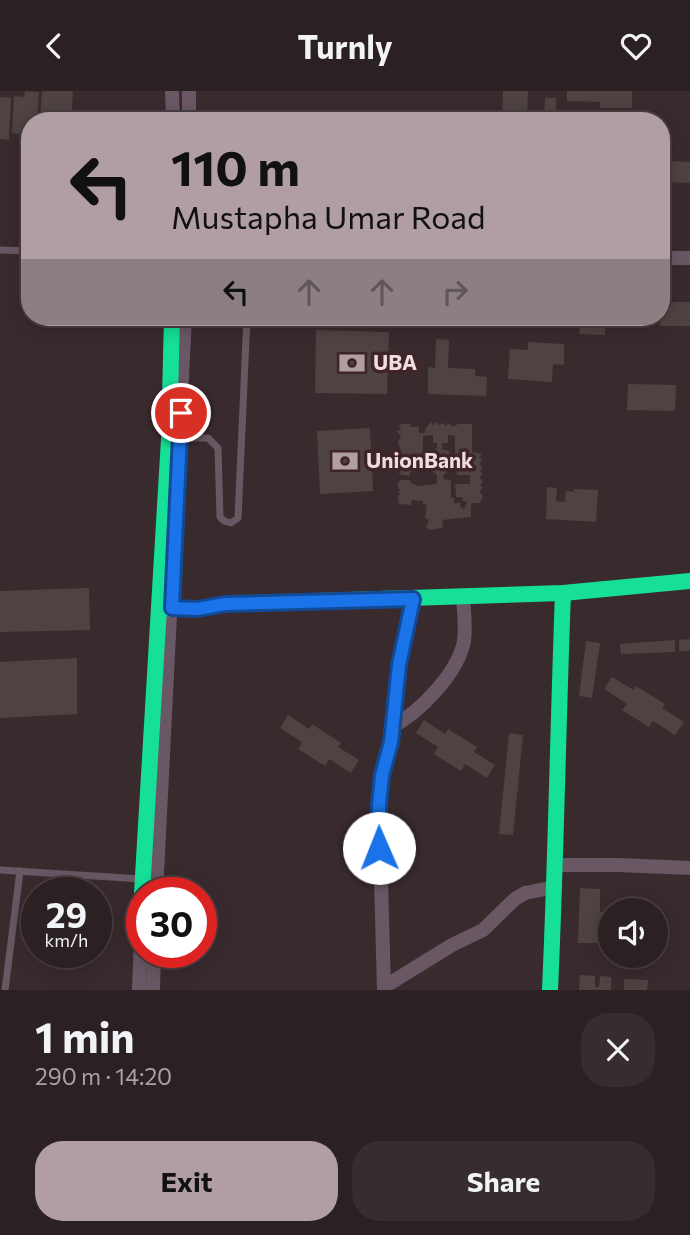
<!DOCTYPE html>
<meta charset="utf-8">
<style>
:root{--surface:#2b2022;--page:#372d2f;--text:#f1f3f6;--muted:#a6a3a5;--line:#473e40;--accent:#b09ea2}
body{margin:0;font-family:Commissioner,sans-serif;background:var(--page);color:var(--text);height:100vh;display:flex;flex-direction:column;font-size:26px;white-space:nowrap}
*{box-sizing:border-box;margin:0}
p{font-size:23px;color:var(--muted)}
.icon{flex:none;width:38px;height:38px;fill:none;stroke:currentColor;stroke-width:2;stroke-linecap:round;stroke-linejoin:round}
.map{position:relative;height:899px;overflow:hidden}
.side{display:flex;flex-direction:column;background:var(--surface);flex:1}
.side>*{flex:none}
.top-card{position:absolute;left:21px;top:21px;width:649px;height:214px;border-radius:28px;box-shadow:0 4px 18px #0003,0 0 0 2px var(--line);background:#b09ea2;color:#111;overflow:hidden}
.fabs{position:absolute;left:598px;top:807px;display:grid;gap:14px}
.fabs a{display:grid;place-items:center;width:70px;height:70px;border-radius:50%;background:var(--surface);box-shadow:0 4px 18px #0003,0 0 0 2px var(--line);font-size:35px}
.speed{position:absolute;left:21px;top:786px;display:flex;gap:14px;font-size:35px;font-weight:700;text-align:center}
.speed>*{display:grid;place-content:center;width:91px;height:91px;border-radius:50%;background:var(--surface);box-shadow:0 4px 18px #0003,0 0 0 2px var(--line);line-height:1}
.speed small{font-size:18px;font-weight:400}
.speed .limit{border:10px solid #d22;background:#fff;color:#111}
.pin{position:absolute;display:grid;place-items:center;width:60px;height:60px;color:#fff;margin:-30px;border:4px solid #fff;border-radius:50%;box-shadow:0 2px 7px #0007}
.me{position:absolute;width:77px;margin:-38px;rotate:359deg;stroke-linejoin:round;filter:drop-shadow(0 0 5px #0008)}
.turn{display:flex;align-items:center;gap:24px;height:147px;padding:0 35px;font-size:32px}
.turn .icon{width:91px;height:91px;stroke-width:2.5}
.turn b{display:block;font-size:49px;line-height:60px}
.lanes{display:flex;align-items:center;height:66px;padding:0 35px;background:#0003;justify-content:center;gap:35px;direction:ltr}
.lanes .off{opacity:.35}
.round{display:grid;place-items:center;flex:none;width:74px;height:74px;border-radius:28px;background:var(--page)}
.head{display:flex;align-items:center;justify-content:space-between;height:119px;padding:0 35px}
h1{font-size:42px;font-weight:700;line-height:52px}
.cta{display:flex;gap:14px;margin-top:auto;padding:14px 35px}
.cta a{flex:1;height:80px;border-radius:28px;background:var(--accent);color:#111;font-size:28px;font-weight:700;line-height:80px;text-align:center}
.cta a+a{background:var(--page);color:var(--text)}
header{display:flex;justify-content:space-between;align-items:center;height:91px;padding:0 35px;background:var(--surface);font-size:32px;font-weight:700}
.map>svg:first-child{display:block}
.building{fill:#4f4243;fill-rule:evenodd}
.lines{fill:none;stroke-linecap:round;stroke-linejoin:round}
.lane{stroke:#695864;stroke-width:7}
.street{stroke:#695864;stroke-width:14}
.fast{stroke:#16e098;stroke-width:16}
.route-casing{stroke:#114b97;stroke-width:18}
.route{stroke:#1a73e8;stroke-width:12}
.labels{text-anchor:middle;stroke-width:7;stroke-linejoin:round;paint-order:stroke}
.poi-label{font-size:21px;font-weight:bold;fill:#f0dde0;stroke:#3f242a;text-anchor:start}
</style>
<header><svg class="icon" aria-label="back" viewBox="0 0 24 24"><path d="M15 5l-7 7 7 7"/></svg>Turnly<svg class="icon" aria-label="heart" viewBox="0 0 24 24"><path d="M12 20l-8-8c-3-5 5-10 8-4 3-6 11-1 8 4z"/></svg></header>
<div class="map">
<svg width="690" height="899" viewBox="0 0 690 899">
<rect width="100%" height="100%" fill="#392a2e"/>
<g class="building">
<polygon points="25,0 39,1 37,30 30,30 30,44 12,42 14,5 24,6"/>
<polygon points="42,0 73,0 71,30 40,30"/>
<polygon points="503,0 528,0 527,30 502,30"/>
<polygon points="567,0 632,0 632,17 600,17 600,11 567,10"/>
<polygon points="0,6 11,7 9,49 0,48"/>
<polygon points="545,7 556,7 556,26 544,26"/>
<polygon points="665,70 690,71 690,92 664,91"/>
<polygon points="662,211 690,211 690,235 660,235"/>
<polygon points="580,226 606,226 605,244 579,243"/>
<polygon points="316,239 389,241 387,303 315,302"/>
<polygon points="436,248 449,249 448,277 475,278 475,285 487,286 486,305 428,303 428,276 435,277"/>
<polygon points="528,251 564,253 564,274 553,273 552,291 508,288 510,258 528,259"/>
<polygon points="628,293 676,294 675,320 627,319"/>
<path d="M431,331L433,334L435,331L439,334L443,332L446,335L448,332L453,336L458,333H472V361L482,363L479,366L482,369L480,372L482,377L480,380L483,383L479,386L483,391L480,394L483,397L479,400L483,405L480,412H471V426L442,429L443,437L429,439L426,436L429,429L425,427L427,414L423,413V410L412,409L411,414L399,413L398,405L401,403L398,401L400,399L397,393L401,389H410L411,392L418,395L437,393V384L429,378L427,371L419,370V380L410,381V385L398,383L401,381L398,378L401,372L398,363L401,360L398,351L401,346L397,340L401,339L399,335L401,333H410V336H419V342H425V338ZM433,344V352H437V357L432,360L427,367H423V345ZM448,344L455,345V369H453L449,360L442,358V352H448ZM452,376L456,377L457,384H470V393H455L456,406H463V410L467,411L464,418L461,417L460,412H454V407H451V389L444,388L443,385Z"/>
<polygon points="370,337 373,400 320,403 317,340"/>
<polygon points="547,396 557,397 556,410 565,411 566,400 574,401 574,398 598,399 596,431 546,428"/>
<polygon points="89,497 90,539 0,541 0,500"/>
<polygon points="690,548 690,560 679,560 679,549"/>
<polygon points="675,549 675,561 621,563 620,553"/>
<polygon points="586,550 600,552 592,607 579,605"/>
<polygon points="77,567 77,623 0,627 0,571"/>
<polygon points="612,586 634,599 636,595 665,613 662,617 684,631 675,644 653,630 649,636 622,619 627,613 604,598"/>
<polygon points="288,624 309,638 312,633 341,652 338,656 359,669 351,682 329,668 325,675 298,658 302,651 280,637"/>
<polygon points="424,629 445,643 448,638 477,656 474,661 495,674 487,687 465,673 461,680 434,663 438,656 416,642"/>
<polygon points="509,642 523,644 513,744 499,743"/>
<polygon points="580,797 600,798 600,821 606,821 604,852 578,852"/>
<polygon points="580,884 595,885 595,896 599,896 600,885 611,886 611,899 579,899"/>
<polygon points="624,888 648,889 647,899 624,899"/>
</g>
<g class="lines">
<g class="lane">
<polyline points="0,159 30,160"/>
<polyline points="180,347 208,347 218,357 220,426 224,430 231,432 238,427 247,226"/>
<polyline points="0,779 142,788"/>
<polyline points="5,899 20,780"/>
</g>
<g class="street">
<polyline points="172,0 173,30"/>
<polyline points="189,30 189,0"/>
<polyline points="662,167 690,167"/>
<path d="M392,636C420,621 458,582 464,550C466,536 464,521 463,507"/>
<polyline points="556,774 618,774 690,777"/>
<polyline points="156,802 185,226"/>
<polyline points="384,896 452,854 483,839 515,808 525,802 555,796"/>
<polyline points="139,899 142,818"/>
<polyline points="153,899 154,861"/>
<polyline points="384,899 379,714 382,684 391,651 399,574 413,508"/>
</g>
<g class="fast">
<polyline points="159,517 197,518 225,513 563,502 690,490"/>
<polyline points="142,802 169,348 172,226"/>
<path d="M550,899C556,767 558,634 563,502"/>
</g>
</g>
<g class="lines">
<g class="route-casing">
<polyline id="route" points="181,322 172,517 197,518 225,513 413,508 399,574 391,651 382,684 379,714 379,757"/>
</g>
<use href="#route" class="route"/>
</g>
<defs>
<g id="bank-bare" transform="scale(2.1)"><path d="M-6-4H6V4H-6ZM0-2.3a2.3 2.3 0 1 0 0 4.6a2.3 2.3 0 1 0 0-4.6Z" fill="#b09ea2" stroke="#3f242a" stroke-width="2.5" paint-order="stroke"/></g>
</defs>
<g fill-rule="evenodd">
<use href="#bank-bare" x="352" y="272"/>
<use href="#bank-bare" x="345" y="370"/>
</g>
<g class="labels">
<g class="poi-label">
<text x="373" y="279">UBA</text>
<text x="366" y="377">UnionBank</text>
</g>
</g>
</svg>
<div class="fabs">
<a><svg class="icon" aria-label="sound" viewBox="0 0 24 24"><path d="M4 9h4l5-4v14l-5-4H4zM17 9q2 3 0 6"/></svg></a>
</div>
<div class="speed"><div>29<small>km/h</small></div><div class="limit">30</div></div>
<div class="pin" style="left:181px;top:322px;background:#d93025"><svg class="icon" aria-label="arrive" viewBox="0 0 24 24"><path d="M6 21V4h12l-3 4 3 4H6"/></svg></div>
<svg class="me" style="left:379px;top:757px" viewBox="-20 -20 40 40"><circle r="19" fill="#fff"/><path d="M0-13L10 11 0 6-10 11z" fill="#1a73e8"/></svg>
<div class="top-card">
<div class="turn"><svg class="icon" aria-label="left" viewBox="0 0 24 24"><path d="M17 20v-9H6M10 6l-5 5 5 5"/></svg><div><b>110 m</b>Mustapha Umar Road</div></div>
<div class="lanes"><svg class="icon" aria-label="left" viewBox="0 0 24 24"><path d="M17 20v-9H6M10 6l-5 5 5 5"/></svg><svg class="icon off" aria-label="ahead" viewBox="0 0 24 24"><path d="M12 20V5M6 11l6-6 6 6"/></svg><svg class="icon off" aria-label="ahead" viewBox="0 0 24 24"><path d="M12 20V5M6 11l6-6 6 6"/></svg><svg class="icon off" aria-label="right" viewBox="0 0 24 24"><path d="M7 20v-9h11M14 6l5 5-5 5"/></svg></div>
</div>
</div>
<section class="side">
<div class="head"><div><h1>1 min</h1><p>290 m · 14:20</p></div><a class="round"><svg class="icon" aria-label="close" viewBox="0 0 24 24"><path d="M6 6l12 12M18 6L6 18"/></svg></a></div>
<div class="cta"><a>Exit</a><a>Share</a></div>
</section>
